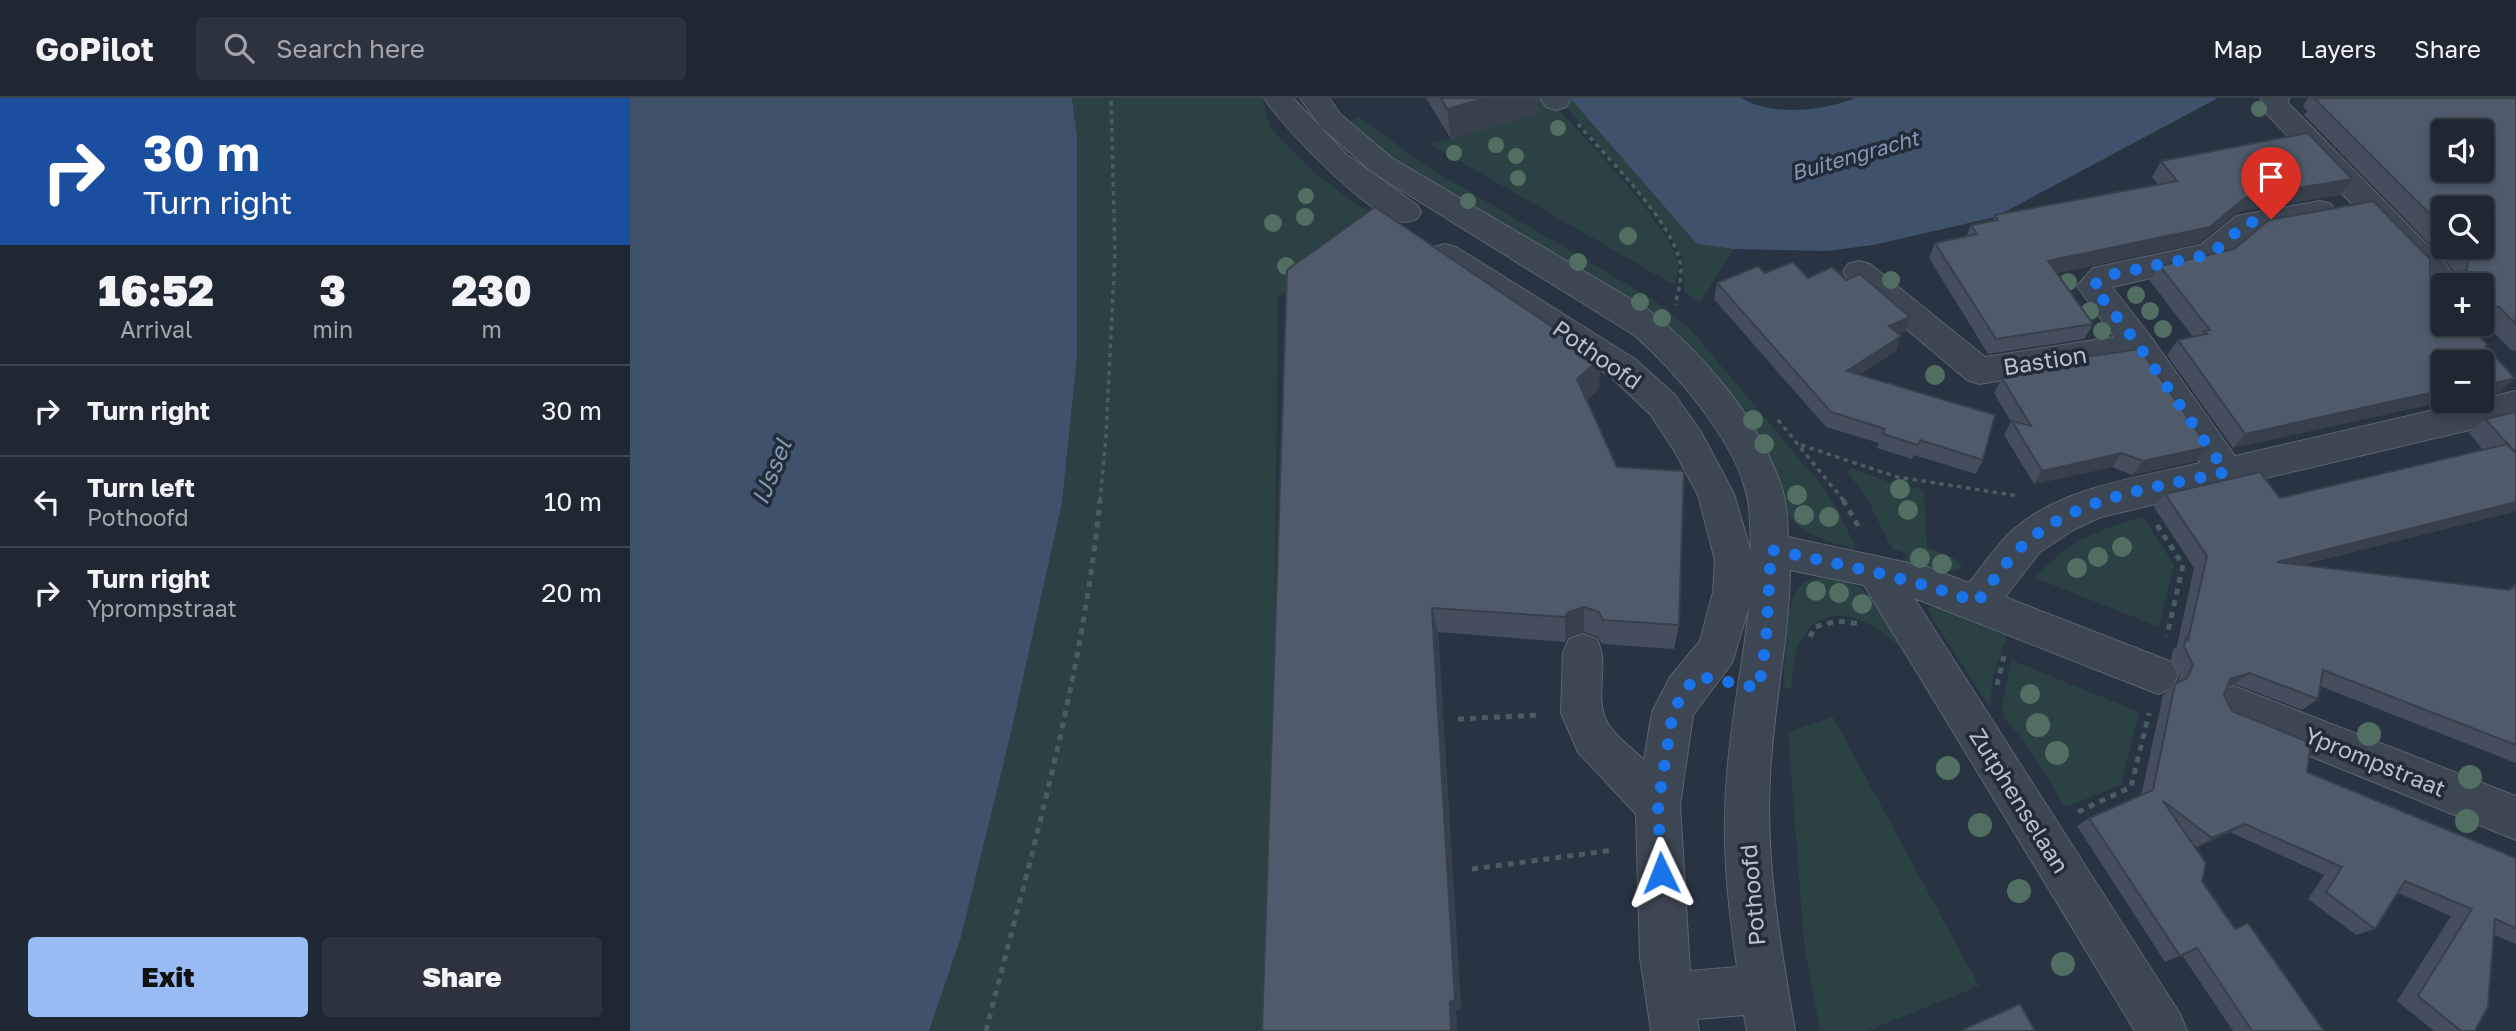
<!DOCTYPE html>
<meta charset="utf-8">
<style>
:root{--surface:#1f2732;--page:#2c333e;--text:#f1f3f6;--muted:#a1a5ac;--line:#3c444d;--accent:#98bbf4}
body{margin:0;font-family:"Golos Text",sans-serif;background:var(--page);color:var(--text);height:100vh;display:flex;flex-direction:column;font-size:26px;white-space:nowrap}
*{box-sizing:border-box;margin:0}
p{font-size:23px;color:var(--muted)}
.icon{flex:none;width:38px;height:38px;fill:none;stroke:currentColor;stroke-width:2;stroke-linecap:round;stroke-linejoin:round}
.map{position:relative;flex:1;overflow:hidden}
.side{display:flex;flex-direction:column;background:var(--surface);width:630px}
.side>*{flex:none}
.banner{background:#1a4fa0;color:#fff;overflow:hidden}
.controls{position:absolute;left:1801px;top:21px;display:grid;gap:14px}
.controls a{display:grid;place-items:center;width:63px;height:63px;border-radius:7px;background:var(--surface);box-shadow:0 4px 10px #0003,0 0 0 2px var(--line);font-size:35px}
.pin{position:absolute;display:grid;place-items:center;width:60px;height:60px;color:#fff;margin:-72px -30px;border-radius:50% 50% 50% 0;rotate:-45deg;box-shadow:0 0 7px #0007}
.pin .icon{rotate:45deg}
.me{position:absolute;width:77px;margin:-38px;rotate:358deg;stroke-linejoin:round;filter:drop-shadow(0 0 5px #0008)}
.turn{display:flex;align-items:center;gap:24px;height:147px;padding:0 28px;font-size:32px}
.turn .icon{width:91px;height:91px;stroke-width:2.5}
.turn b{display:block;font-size:49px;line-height:60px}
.eta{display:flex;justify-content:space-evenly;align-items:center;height:119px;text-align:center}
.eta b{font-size:42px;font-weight:800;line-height:49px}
.cta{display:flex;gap:14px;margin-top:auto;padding:14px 28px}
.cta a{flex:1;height:80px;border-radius:7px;background:var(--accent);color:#111;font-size:28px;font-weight:800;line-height:80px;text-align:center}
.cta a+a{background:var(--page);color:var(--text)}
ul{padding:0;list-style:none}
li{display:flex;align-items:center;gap:21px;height:91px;padding:0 28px;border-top:2px solid var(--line)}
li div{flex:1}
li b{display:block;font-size:26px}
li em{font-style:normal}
header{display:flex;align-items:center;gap:42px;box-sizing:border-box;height:98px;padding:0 35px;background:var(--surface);border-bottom:2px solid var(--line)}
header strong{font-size:33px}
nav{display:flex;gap:38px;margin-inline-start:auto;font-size:24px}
.search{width:490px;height:63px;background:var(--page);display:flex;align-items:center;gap:18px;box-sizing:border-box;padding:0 24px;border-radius:7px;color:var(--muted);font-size:26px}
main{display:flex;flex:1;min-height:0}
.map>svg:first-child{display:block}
.green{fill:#2b4144}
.water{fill:#40526b}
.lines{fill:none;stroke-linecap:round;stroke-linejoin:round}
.minor-casing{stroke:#5b6470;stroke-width:2}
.path-far1{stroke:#495e60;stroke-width:3.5;stroke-dasharray:4.5 4.5;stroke-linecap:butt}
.path{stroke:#495e60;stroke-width:5;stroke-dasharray:6 6;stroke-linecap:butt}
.minor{fill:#3d4653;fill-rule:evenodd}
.tree{fill:#526d62}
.wall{fill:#444e5c;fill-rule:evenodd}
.shaded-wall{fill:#37404b}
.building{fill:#4f5b6b;stroke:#37404b;stroke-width:2;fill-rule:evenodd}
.route{stroke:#1a73e8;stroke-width:12;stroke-dasharray:0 21.6}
.labels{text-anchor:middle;stroke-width:7;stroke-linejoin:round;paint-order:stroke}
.far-water-label{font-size:21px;font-style:italic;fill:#8498b2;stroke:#222b38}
.street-label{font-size:23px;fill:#bac1cc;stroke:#222b38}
.water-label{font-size:24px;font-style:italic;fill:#8498b2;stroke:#222b38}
</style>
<header>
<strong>GoPilot</strong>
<div class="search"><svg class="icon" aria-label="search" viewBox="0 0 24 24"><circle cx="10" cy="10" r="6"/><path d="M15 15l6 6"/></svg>Search here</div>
<nav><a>Map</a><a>Layers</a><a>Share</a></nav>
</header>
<main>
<section class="side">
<div class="banner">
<div class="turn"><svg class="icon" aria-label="right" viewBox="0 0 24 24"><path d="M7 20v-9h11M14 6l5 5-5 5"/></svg><div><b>30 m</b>Turn right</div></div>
</div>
<div class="eta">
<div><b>16:52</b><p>Arrival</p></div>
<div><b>3</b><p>min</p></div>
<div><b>230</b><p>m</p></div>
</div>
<ul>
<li><svg class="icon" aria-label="right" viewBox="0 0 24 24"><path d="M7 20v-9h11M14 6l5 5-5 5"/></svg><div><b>Turn right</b></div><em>30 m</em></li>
<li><svg class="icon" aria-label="left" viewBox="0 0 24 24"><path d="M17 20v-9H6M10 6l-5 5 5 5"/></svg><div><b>Turn left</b><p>Pothoofd</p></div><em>10 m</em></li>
<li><svg class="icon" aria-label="right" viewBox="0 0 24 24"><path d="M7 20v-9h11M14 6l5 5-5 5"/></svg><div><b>Turn right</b><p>Yprompstraat</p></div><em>20 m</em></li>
</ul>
<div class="cta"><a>Exit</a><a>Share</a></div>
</section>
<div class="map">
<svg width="1886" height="933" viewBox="0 0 1886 933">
<rect width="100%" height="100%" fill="#293443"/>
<g class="green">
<polygon points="442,0 632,0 640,29 689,79 751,123 648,199 640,933 299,933 331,839 380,639 432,405 447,259 447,38"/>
<path d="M897,0H918C947,32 1042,128 1048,166C1049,173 1047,180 1044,187L800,46L907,16Z"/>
<polygon points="928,0 940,0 1067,146 1104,151 1070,205 1054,193 1053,162 1038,133 1009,94"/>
<path d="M729,19L801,71L1027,204L1061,232L1194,390L1210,416L1226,451C1198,444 1176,438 1156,416L1093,289L749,52L718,24Z"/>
<polygon points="1221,370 1255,383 1294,392 1297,449 1325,461 1332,467 1329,472 1320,473 1275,464 1276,455 1262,451 1239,404 1217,373"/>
<path d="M1513,419L1544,467L1529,529L1405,480C1438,443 1467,432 1513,419Z"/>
<path d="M1194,477C1239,483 1249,509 1270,544L1267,546C1242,522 1197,501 1173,538C1163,553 1163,573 1161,591L1153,589C1156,565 1154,507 1169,489C1175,482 1186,480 1194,477Z"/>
<polygon points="1301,508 1377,538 1363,578 1360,610 1297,512"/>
<polygon points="1381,562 1509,614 1491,687 1435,709 1395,644 1374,620 1372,609"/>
<polygon points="1203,619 1349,888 1237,933 1190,933 1174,846 1158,634"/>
</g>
<g class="water">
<polygon points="0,0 442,0 447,38 447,259 432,405 380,639 331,839 299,933 0,933"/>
<path d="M940,0H1111C1146,19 1190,13 1226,0H1588L1365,119L1243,147L1197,153L1104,151L1067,146Z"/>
</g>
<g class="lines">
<g class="minor-casing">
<g id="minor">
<path d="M634,0H663L717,57L787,107L791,114L787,121C783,122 780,124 776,124C744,125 652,28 634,0Z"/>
<path d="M670,0H699L710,16L762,60L1016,210C1072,254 1127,318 1150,385C1157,402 1157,421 1158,439L1297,469L1339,485C1353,468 1367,446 1384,431C1435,388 1508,380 1570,365L1501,262L1349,286L1337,282L1218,182L1213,174L1218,166L1229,163L1240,166L1355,259L1484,239L1447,188L1463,170L1571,147L1606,118L1690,103L1701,106L1705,113L1701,120L1626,135L1592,164L1482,189L1521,239L1605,358L1886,293V321L1471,419L1443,432L1410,454L1375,499L1542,564L1548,577L1542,590L1528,596L1284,500L1550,916L1557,933H1505L1234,487L1160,472C1159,542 1143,610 1140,679C1135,764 1151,849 1165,933H1117L1114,917L1067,921L1069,933H1021L1010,859L1006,716L948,654L931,615L933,554L939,541L953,536L967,541C979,566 966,592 974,617C979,634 1001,649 1014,662L1022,614L1040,579L1070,543L1083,494L1085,462L1068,397L1045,354L1021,317L981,279L804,165L799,157L804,149L815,146L826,149L1005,261L1045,297L1071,334L1104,396L1121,454C1120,433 1121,410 1115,390C1101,338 1044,272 1004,237L742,74L690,28ZM1119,509C1113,566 1101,621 1097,678C1091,742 1098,806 1107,869L1060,873L1050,707L1063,617L1102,565Z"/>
<polygon points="910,0 938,0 940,3 936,9 926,12 916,9"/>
<path d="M1631,0H1659L1658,5L1815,165L1820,173L1819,187H1813V219C1789,212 1785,199 1788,176L1634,13L1630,7Z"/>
<polygon points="1604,588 1886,698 1886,742 1589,621 1583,607 1589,593"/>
</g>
</g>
<g class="path-far1">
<path d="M948,26C977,60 1041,122 1050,164C1053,178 1048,194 1045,207"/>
<polyline points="1148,322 1214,403"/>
<polyline points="1171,347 1267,379 1389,398"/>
<polyline points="470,403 476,338 485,154 481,0"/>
</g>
<g class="path">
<polyline points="1213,402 1231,433"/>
<polyline points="1527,427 1553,467 1537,538"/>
<polyline points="1180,539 1185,529 1207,523 1231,526"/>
<polyline points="1367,587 1374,558"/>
<polyline points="828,621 910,617"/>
<polyline points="1448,714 1501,689 1519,615"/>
<polyline points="842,771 984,752"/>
<path d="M356,933C401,757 452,583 470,402"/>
</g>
<use href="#minor" class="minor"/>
</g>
<g class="tree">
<circle cx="1629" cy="11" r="8"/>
<circle cx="928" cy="30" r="8"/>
<circle cx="866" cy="47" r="8"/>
<circle cx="824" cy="55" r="8"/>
<circle cx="886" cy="58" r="8"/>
<circle cx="888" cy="80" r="8"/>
<circle cx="676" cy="98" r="8"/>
<circle cx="838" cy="103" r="8"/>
<circle cx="675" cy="119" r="9"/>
<circle cx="643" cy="125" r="9"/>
<circle cx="998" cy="138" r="9"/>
<circle cx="948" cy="164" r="9"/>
<circle cx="656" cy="168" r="9"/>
<circle cx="1261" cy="182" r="9"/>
<circle cx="1438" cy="184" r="9"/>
<circle cx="1506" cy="197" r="9"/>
<circle cx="1010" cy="204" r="9"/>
<circle cx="1460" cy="213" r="9"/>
<circle cx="1520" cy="213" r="9"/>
<circle cx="1032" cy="220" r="9"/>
<circle cx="1533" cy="231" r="9"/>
<circle cx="1472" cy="233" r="9"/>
<circle cx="1305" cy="277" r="10"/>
<circle cx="1123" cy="322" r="10"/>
<circle cx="1134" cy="346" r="10"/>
<circle cx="1270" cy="391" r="10"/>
<circle cx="1167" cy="397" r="10"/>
<circle cx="1278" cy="412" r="10"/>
<circle cx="1174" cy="417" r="10"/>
<circle cx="1199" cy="419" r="10"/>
<circle cx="1492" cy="449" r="10"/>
<circle cx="1468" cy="459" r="10"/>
<circle cx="1290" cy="460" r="10"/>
<circle cx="1312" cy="466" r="10"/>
<circle cx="1447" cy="470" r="10"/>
<circle cx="1186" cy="493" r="10"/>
<circle cx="1209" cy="495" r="10"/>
<circle cx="1232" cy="506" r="10"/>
<circle cx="1400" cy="596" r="10"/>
<circle cx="1408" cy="627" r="12"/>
<circle cx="1739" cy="636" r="12"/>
<circle cx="1427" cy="655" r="12"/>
<circle cx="1318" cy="670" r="12"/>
<circle cx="1840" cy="679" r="12"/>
<circle cx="1837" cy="723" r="12"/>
<circle cx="1350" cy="727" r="12"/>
<circle cx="1389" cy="793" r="12"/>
<circle cx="1433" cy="866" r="12"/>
</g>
<g class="wall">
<polygon points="796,0 908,0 908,16 821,41"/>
<path d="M1678,0H1886V252L1882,253L1853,224H1852V187H1818L1822,183L1823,173L1817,164L1674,17L1677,13L1673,8ZM1813,110L1852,149H1813Z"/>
<polygon points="1531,63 1722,81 1710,97 1616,112 1604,116 1570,145 1427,175 1463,226 1454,241 1358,256 1299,160 1305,145 1336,139 1341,127 1362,123 1365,117 1528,86 1522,79"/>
<polygon points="1530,168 1800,183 1806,194 1856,249 1868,295 1813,264 1813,303 1835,303 1815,307 1811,304 1603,350 1537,257 1548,242 1563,239 1520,183"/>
<polygon points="657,172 970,261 969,291 957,302 1049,527 1044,551 972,546 968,539 954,534 938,539 935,544 808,534 831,911 826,913 827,933 632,933"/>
<polygon points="1135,175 1178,180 1274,234 1269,236 1266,253 1229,277 1353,362 1346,376 1284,357 1282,361 1247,350 1249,345 1196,329 1084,201 1087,185"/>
<polygon points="1385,269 1566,363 1502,377 1482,369 1404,386 1374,337 1381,324 1364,295 1372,280 1380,279"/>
<polygon points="1886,314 1886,413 1671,467 1877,492 1886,486 1886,665 1690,588 1688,601 1672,612 1605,586 1598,588 1594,597 1602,613 1677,674 1886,760 1886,846 1864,837 1845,933 1804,933 1767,903 1821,818 1768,795 1745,831 1726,837 1678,801 1694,777 1600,734 1567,749 1561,744 1572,783 1604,830 1618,825 1694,933 1603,933 1552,857 1535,864 1447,728 1459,720 1511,698 1533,597 1547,585 1550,578 1541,561 1543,552 1547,548 1564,470 1524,409 1535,396 1650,400 1853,352 1839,335 1855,321"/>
</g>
<g class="shaded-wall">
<polygon points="855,0 908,0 908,16 821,41 817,11"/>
<polygon points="1722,81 1710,97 1616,112 1604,116 1570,145 1411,178 1418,163 1615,100 1627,97"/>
<polygon points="1280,219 1274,234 1254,243 1259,228"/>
<polygon points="1271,238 1266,253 1212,288 1217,273"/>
<polygon points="970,261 969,291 947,310 947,281"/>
<polygon points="1885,280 1868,295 1852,299 1852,288"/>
<polygon points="1813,292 1813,302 1811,304 1603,350 1615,336"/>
<polygon points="1820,303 1835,303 1815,307"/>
<polygon points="1578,349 1566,363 1502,377 1513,363"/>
<polygon points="1492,355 1482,369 1404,386 1412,373"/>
<polygon points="1886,404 1886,413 1633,476 1647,464"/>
<polygon points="954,509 954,534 938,539 935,544 935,519 938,514"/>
<polygon points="802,510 808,534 831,911 826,913 827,933 821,933"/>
<polygon points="1619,575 1605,586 1587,592 1600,581"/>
<polygon points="1615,726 1600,734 1567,749 1582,740"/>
</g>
<g class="building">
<polygon points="811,0 855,0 817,11"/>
<path d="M1691,0H1886V226L1869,209H1852V187H1830L1831,174L1837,172L1838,158L1833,149H1852V110H1813V129L1685,1ZM1813,33H1852V72H1813Z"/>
<polygon points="1678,35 1722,81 1627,97 1615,100 1580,129 1418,163 1463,226 1366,241 1305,145 1347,136 1341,127 1368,122 1365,117 1547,83 1531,63"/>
<polygon points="1743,103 1800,161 1800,183 1806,194 1813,199 1813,226 1837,226 1858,247 1855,248 1885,280 1852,288 1852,264 1813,264 1813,292 1615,336 1548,242 1577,236 1574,233 1580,232 1530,168 1604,151 1639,122"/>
<polygon points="745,109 970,261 947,281 987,369 1054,373 1049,527 973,522 969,514 954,509 938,514 935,519 802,510 825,902 820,904 821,933 632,933 657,172"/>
<polygon points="1163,164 1178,180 1202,169 1216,182 1230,176 1280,219 1259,228 1271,238 1217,273 1365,317 1353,362 1290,342 1288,347 1253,336 1255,331 1201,314 1087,185 1128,168 1135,175"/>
<polygon points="1510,251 1578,349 1513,363 1492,355 1412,373 1382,323 1401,328 1372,280 1390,277 1385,269"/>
<polygon points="1886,314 1886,355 1855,321"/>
<polygon points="1877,346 1886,355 1886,404 1647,464 1879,492 1886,487 1886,647 1693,572 1688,601 1619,575 1600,581 1594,597 1602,613 1681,645 1677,674 1886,760 1886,830 1865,821 1858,909 1845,933 1831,933 1788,898 1842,811 1775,783 1745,831 1696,794 1712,769 1615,726 1582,740 1533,703 1576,765 1572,783 1605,831 1618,825 1694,933 1622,933 1567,850 1550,858 1459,720 1523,692 1545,586 1557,580 1563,567 1554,549 1556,540 1558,542 1577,458 1535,396 1630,374 1650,400"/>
<polygon points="1390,906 1405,933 1330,933"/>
</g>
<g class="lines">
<path class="route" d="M1031,775L1028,707L1043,614L1055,592L1067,578L1129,590L1136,543L1141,452C1211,466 1279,480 1347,504C1363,484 1379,458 1399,442C1453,397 1529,389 1596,374L1509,248L1463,188L1474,178L1581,156L1617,125L1641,121"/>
</g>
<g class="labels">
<g class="far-water-label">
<text transform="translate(1225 58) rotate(-16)" y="7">Buitengracht</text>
</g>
<g class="street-label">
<text transform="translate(967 257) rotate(35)" y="8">Pothoofd</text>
<text transform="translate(1415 263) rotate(-9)" y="8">Bastion</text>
<text transform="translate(1745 664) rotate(22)" y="8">Yprompstraat</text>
<text transform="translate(1389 703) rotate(58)" y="8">Zutphenselaan</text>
<text transform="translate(1123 797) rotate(-95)" y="8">Pothoofd</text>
</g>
<g class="water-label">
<text transform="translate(142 374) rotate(-68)" y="8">IJssel</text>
</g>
</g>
</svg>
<div class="controls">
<a><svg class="icon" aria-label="sound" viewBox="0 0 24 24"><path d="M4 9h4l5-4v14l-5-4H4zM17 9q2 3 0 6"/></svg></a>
<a><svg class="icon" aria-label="search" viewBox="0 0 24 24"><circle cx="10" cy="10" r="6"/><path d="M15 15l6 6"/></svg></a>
<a>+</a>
<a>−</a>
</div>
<div class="pin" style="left:1641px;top:121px;background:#d93025"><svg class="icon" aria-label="arrive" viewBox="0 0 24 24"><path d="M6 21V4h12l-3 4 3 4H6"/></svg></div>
<svg class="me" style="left:1031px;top:775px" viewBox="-20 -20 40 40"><path d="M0-17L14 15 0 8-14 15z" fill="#1a73e8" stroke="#fff" stroke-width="4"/></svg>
</div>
</main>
